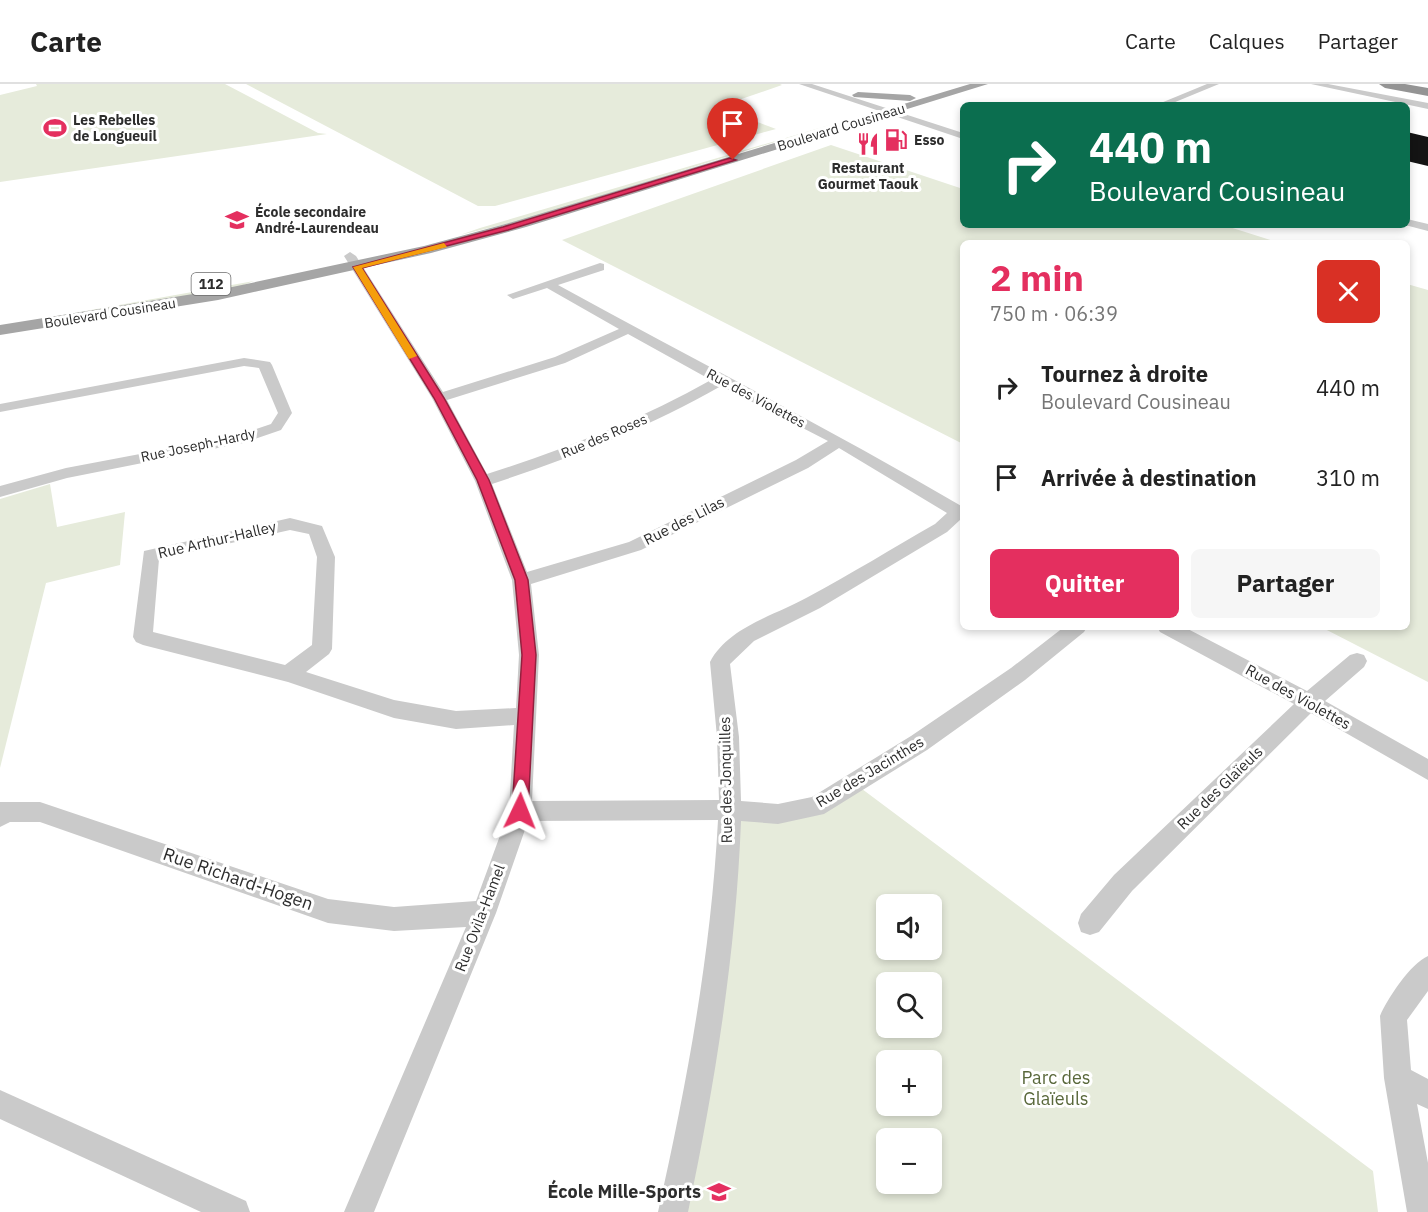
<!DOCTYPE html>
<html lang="fr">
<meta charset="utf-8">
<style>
:root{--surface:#fff;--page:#f6f6f6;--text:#222;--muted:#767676;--line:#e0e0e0;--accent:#e42f5f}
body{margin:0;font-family:"IBM Plex Sans",sans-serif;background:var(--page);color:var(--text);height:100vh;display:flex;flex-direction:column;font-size:22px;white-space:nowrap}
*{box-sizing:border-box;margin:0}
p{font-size:20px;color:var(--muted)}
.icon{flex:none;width:33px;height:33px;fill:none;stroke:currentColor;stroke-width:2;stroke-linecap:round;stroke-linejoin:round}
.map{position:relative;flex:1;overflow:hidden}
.details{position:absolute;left:960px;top:156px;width:450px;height:390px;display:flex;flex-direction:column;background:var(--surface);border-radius:9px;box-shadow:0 3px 9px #0003}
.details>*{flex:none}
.banner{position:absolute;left:960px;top:18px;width:450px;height:126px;border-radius:9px;box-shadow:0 3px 9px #0003;background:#0b6e4f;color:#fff;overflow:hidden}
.fabs{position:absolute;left:876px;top:810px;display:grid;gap:12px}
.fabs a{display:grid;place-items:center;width:66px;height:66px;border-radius:9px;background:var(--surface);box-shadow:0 3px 9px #0003;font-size:30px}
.pin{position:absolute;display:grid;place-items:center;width:51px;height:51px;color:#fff;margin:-62px -26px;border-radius:50% 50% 50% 0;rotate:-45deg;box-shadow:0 0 6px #0007}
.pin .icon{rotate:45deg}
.me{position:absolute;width:66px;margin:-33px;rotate:2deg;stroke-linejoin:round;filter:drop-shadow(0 0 4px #0008)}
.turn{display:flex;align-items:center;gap:21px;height:126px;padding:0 30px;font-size:27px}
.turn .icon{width:78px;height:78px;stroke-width:2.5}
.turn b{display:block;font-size:42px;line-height:51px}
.round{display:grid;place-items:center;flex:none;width:63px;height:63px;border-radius:9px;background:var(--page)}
.head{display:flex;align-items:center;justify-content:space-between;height:102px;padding:0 30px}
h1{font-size:36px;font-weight:800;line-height:45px;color:var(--accent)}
.primary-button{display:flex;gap:12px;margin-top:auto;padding:12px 30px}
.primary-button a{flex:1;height:69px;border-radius:9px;background:var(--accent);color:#fff;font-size:24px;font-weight:800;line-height:69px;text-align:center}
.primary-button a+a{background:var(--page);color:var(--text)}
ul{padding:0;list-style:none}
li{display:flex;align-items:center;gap:18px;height:90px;padding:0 30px}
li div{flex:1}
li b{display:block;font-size:22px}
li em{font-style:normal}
header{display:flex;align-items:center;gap:36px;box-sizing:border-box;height:84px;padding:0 30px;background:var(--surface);border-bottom:2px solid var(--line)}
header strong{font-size:28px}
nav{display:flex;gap:33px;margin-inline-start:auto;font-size:21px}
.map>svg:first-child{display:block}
.green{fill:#e6ebdb;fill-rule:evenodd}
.building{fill:#141414}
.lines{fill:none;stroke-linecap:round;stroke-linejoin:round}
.minor{fill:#cacaca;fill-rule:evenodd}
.major{fill:#a5a5a5;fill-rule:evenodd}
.highway{fill:#949494;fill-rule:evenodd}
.route{fill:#e42f5f;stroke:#941f3e;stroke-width:1.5}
.slow{fill:#f59e0b}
.labels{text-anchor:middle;stroke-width:6;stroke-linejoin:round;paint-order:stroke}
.far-poi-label{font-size:14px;font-weight:bold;fill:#2d2d2d;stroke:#fff;text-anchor:start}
.far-street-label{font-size:14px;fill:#2d2d2d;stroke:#fff}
.shield{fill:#fff;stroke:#6c6c6c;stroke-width:1.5}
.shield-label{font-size:14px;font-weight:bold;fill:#2d2d2d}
.street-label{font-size:15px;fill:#2d2d2d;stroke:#fff}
.near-street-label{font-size:18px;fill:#2d2d2d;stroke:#fff}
.near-park-label{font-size:18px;fill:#59683b;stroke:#fff}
.near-poi-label{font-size:18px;font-weight:bold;fill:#2d2d2d;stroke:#fff;text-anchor:end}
</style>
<header>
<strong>Carte</strong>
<nav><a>Carte</a><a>Calques</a><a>Partager</a></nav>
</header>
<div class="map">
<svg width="1428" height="1128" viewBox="0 0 1428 1128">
<rect width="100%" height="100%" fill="#fff"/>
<g class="green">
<polygon points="36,0 225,0 318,49 327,50 0,98 0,11 37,2"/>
<polygon points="246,0 780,0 782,1 718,23 776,45 495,122 478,122"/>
<polygon points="833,40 522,136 460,151 480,144"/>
<polygon points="831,61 963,105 963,141 1223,141 1280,159 963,159 963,360 562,156"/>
<polygon points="254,197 236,204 18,239"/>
<polygon points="1407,200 1428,206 1428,598 1321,543 1407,543"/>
<polygon points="50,400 57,443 125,428 120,481 46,499 0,684 0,415"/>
<path d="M854,699L1373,1087L1378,1128H673L730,726L778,730ZM886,820H932V866H886ZM886,898H932V944H886ZM886,976H932V1022H886ZM886,1054H932V1100H886Z"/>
</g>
<polygon class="building" points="1407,48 1428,53 1428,82 1407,77"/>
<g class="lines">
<g class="minor">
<polygon points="799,0 812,0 963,49 963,55"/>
<polygon points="1207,0 1219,0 1168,21 1156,21"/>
<polygon points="1311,0 1328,0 1428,19 1428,25"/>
<polygon points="1407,135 1428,140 1428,147 1405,141"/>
<path d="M350,168L356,172L443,308L555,273L619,245L547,204L513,215L507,211L600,179L604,180V186L558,201C693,275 830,345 963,423V437L960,436L947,448L820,524L754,557L730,580L739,653L741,717L778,720L812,713L911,652L1011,584L1064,543H1087L1084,548L1025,596L927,666L824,730L778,740L741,737C736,869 715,999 688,1128H658C687,999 711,869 718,736L528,737L496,829L374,1128H344L466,843L394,847L328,839L40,738H10L0,743V718H40L328,815L394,823L476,817L509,727L514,641L456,645L394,634L288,598L143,561L136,558L133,553L144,467L290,434L322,442L335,473L332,565L329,570L306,588L394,616L456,627L516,624L519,571L512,496L475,397L432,314L344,172ZM628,250L711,296C640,336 565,365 487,390L447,316L565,279ZM721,302L828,357L796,376L629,458L527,488L492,400C573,373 647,344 721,302ZM839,364L947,429L935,440C893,464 851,490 808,513C776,531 728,543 710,578L717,653L719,716L532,717L539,571L531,500L641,466L808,384ZM290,446L309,450L317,473L312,561L285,581L153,548L159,475Z"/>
<polygon points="244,274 270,278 272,281 292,329 281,346 243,359 67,394 0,413 0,402 66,384 235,352 271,340 278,329 259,284 244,282 0,328 0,320"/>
<polygon points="1157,543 1184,543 1307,607 1350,571 1357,569 1364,571 1367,577 1364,583 1325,617 1428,675 1428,696 1311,629 1132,807 1099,848 1090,851 1081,848 1078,839 1081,830 1114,791 1294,620 1160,548"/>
<path d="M1428,872V907L1407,936L1411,986L1428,995V1025L1417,1020L1428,1079V1128H1407L1384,994L1380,932C1387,915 1411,879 1428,872Z"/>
<polygon points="0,1006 246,1117 250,1128 201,1128 0,1035"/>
</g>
<g class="major">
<polygon points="970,0 988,0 526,143 431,169 218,216 0,251 0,241 218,206 424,162 516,137"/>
<polygon points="858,8 910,11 916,14 910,17 854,13 852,11"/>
</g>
<polygon class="highway" points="1379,0 1405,0 1428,4 1428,12 1385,4"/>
</g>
<polygon class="route" points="730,74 736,76 508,146 362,184 444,314 489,396 528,496 536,571 528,727 525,732 520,734 514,732 512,727 522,571 515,496 477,396 434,314 353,183 503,143"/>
<polygon class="slow" points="444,159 447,163 362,184 417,272 409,275 353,183"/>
<defs>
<g id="stadium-bare" transform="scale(1.8)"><path d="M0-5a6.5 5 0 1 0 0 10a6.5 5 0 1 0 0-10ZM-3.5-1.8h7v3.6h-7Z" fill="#e42f5f" stroke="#fff" stroke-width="2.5" paint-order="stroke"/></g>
<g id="fuel-bare" transform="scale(1.8)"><path d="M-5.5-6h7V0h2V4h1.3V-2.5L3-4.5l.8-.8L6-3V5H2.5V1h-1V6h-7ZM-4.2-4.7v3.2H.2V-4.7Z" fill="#e42f5f" stroke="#fff" stroke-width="2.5" paint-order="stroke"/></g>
<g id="restaurant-bare" transform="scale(1.8)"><path d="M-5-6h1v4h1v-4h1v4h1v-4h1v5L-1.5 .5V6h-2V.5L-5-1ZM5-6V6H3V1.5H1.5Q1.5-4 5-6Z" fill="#e42f5f" stroke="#fff" stroke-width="2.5" paint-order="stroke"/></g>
<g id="school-bare" transform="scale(1.8)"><path d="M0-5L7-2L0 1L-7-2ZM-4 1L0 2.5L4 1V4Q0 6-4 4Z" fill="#e42f5f" stroke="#fff" stroke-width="2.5" paint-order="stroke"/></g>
</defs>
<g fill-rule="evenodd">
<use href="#stadium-bare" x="55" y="44"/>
<use href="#fuel-bare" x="896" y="56"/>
<use href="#restaurant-bare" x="868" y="60"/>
<use href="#school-bare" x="237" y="136"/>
<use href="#school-bare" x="719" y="1108"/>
</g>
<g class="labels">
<g class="far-poi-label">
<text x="73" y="41">Les Rebelles<tspan x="73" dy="16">de Longueuil</tspan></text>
<text x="914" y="61">Esso</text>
<text x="868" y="89" text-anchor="middle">Restaurant<tspan x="868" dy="16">Gourmet Taouk</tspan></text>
<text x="255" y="133">École secondaire<tspan x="255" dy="16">André-Laurendeau</tspan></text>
</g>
<g class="far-street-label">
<text transform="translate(841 43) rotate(-17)" y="5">Boulevard Cousineau</text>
<text transform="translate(110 229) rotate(-9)" y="5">Boulevard Cousineau</text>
<text transform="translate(756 314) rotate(28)" y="5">Rue des Violettes</text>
<text transform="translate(604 352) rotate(-23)" y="5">Rue des Roses</text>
<text transform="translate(198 361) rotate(-12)" y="5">Rue Joseph-Hardy</text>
</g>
<rect class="shield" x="191.5" y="189" width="39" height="22" rx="4.5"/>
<g class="shield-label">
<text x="211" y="205">112</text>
</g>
<g class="street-label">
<text transform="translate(684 437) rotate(-27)" y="5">Rue des Lilas</text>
<text transform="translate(217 456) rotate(-13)" y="5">Rue Arthur-Halley</text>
<text transform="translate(1298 613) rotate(29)" y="5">Rue des Violettes</text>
<text transform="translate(870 688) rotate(-31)" y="5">Rue des Jacinthes</text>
<text transform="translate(726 696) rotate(-91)" y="5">Rue des Jonquilles</text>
<text transform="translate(1220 704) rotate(-44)" y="5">Rue des Glaïeuls</text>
<text transform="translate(480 834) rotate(-69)" y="5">Rue Ovila-Hamel</text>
</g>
<g class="near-street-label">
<text transform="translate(238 795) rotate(19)" y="6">Rue Richard-Hogen</text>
</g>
<g class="near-park-label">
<text x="1056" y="1000">Parc des<tspan x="1056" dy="21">Glaïeuls</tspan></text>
</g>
<g class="near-poi-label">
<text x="701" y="1114">École Mille-Sports</text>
</g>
</g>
</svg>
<div class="fabs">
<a><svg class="icon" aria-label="sound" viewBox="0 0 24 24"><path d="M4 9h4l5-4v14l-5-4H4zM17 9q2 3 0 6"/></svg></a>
<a><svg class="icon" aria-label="search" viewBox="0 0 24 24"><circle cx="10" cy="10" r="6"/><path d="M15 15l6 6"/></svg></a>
<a>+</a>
<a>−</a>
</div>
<div class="pin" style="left:733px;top:76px;background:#d93025"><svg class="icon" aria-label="arrive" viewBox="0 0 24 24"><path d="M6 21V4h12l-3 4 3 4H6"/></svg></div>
<svg class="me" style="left:520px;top:727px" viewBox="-20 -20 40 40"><path d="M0-17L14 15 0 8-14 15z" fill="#e42f5f" stroke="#fff" stroke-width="4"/></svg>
<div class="banner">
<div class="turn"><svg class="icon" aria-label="right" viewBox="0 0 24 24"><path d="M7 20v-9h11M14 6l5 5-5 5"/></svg><div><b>440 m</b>Boulevard Cousineau</div></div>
</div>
<section class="details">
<div class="head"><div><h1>2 min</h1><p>750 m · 06:39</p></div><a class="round" style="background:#d93025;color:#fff"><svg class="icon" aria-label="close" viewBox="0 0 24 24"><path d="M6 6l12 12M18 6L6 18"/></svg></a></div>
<ul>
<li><svg class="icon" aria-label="right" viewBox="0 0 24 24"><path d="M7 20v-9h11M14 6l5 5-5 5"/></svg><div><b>Tournez à droite</b><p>Boulevard Cousineau</p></div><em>440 m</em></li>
<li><svg class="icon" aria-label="arrive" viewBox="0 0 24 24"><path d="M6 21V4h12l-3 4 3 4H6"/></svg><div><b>Arrivée à destination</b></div><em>310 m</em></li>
</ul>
<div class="primary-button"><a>Quitter</a><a>Partager</a></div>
</section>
</div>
